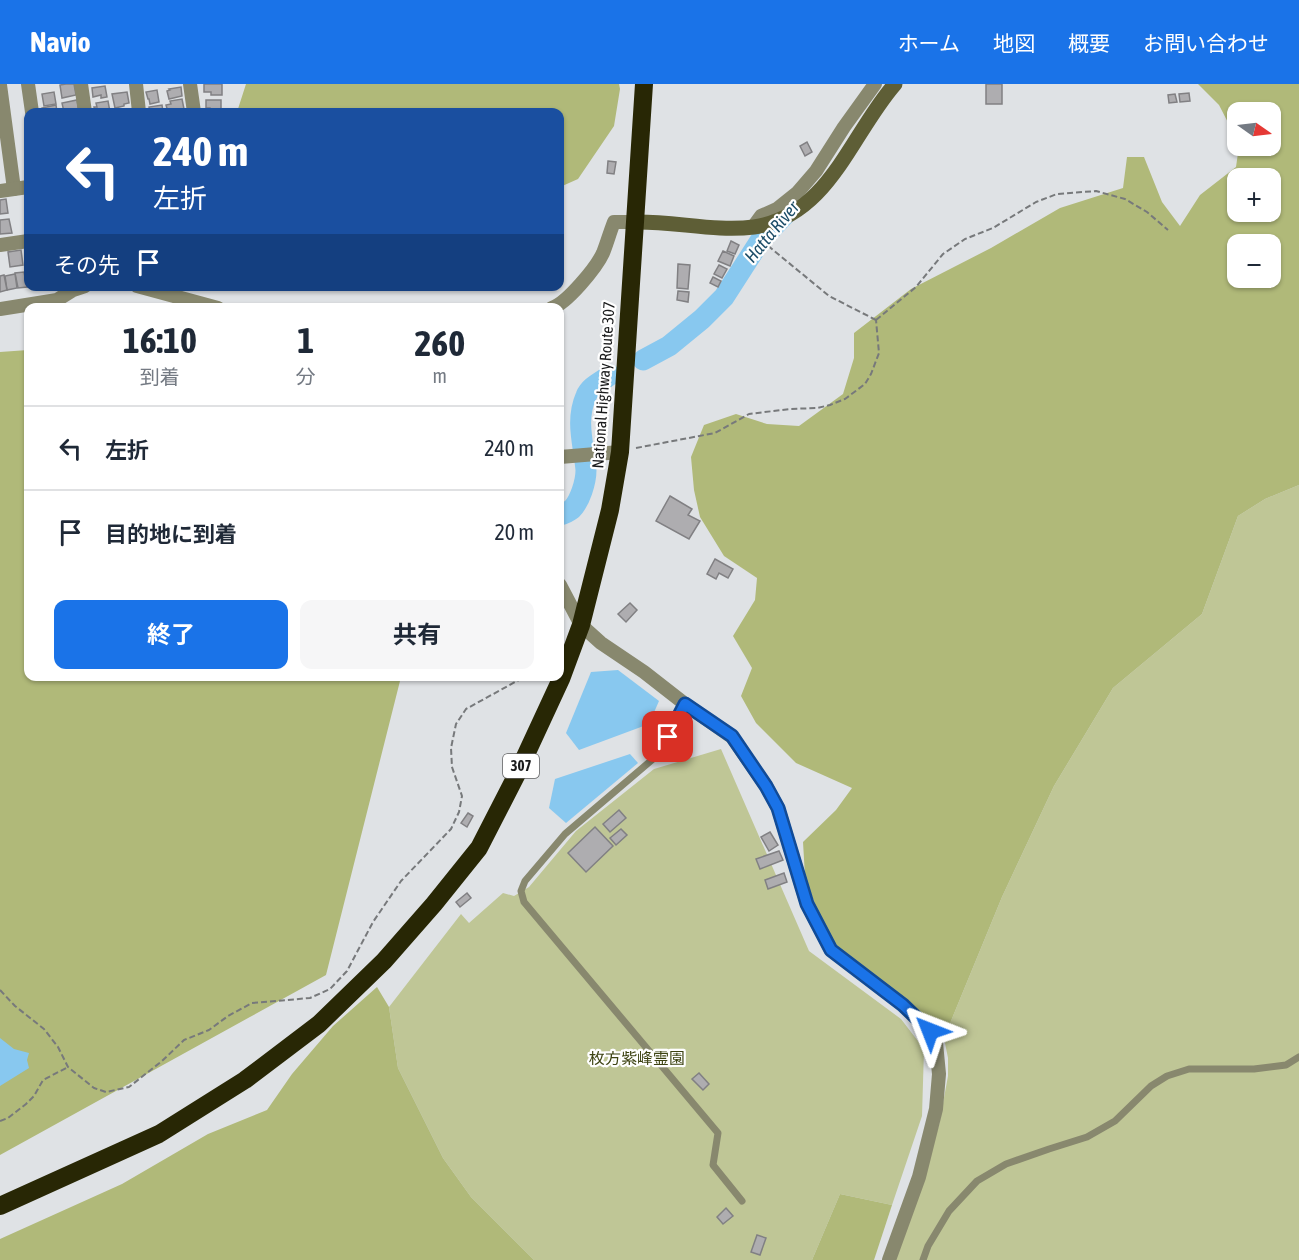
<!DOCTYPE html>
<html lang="ja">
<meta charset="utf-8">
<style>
:root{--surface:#fff;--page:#f6f6f7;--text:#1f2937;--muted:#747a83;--line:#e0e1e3;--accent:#1a73e8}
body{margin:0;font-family:"Asap Condensed","Noto Sans JP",sans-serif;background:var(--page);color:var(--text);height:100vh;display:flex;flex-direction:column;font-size:22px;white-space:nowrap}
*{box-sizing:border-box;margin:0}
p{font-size:20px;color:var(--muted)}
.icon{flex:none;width:33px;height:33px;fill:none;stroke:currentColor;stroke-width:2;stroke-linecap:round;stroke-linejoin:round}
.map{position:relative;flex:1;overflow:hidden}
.drawer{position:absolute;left:24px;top:219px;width:540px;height:378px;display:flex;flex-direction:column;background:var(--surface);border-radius:12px;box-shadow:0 2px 4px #0004}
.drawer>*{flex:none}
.guide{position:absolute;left:24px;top:24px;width:540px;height:183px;border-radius:12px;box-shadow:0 2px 4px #0004;background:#1a4fa0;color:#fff;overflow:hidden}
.needle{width:39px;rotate:104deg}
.controls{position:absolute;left:1227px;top:18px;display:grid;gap:12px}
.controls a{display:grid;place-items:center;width:54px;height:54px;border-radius:12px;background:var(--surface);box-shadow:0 2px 4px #0004;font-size:30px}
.pin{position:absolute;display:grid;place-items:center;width:51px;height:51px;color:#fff;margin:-26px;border-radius:12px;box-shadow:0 3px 9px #0006}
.me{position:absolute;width:66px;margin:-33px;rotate:315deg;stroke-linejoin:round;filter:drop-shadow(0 0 4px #0008)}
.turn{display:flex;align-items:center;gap:21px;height:126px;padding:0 30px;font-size:27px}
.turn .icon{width:78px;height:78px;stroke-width:2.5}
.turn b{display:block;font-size:42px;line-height:51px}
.then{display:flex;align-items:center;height:57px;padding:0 30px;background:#0003;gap:12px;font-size:22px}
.eta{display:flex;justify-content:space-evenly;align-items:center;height:102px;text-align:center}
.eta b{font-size:36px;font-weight:700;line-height:42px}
.button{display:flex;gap:12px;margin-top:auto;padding:12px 30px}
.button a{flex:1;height:69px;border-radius:12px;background:var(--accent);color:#fff;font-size:24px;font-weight:700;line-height:69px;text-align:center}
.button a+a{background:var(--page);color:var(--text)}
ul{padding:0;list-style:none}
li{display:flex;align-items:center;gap:18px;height:84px;padding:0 30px;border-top:2px solid var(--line)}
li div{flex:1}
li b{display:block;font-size:22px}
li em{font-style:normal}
header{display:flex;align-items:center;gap:36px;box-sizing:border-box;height:84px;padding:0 30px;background:var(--accent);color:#fff}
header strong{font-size:28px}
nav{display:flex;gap:33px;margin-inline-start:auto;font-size:21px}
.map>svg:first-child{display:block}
.green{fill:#bfc696}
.forest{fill:#b0b979;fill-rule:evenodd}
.water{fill:#88c8ef}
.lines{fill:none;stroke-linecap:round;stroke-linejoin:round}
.river{stroke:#88c8ef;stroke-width:21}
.building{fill:#aeadb0;stroke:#818083;stroke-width:1.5}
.path{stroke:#77797b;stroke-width:2;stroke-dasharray:6 3;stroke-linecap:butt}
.lane{stroke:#88886e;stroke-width:7}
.street{stroke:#88886e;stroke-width:14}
.secondary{stroke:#5e5e36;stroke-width:15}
.highway{stroke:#282705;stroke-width:18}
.route-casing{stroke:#114b97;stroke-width:15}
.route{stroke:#1a73e8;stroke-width:10}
.labels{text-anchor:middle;stroke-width:4.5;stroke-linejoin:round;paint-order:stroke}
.shield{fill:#fff;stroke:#5f5f60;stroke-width:1.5}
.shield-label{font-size:15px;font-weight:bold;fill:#1a1b1c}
.street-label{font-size:16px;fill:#1a1b1c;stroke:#fff}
.park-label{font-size:16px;fill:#3d4312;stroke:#fff}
.water-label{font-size:18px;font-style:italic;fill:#1c4d68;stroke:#fff}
</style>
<header>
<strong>Navio</strong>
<nav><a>ホーム</a><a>地図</a><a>概要</a><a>お問い合わせ</a></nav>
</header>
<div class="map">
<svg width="1299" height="1176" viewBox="0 0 1299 1176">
<rect width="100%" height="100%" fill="#dfe2e5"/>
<g class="green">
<polygon points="1299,401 1299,1176 882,1176 913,1121 939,1041 948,992 948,974 944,954 1002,813 1054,702 1113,604 1202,530 1238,432 1265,415"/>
<polygon points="721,665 809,867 901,935 924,965 922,1032 892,1121 840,1110 812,1176 534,1176 471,1113 443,1074 398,984 389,923 461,830 469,839 503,809 514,812 529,803 576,747 654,685"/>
</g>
<g class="forest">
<polygon points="246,0 619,0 620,5 614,42 578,95 560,103 560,28 237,28"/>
<path d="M1198,0H1299V401L1265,415L1238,432L1202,530L1113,604L1054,702L1002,813L944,954L936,938L897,914L826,852L805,792L803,758L836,726L852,704L796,679L756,639L741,612L752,584L733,552L755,516L757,494L724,472L700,433L694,406L691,373L704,341L736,330L767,340L799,342L843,310L854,274V249L911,205L991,164L1060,124L1123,104L1127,73H1144L1162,118L1180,142L1200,111L1236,83L1239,62H1270V28H1238L1237,56L1219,21ZM1238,94H1270V128H1238ZM1238,160H1270V194H1238Z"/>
<polygon points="28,266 28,592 401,593 326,891 0,1071 0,268"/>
<polygon points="377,903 389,923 398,984 443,1074 471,1113 534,1176 0,1176 0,1155 122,1100 208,1050 267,1026 292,990 333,942"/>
<polygon points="840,1110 892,1121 874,1176 812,1176"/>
</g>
<g class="water">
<polygon points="618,586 659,617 649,640 579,666 566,649 591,588"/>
<polygon points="630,670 638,679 566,739 549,724 555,695"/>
<polygon points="0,954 14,965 29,969 27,976 29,984 0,1002"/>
</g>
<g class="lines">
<g class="river">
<polyline points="643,276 669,262 702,235 724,213 760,157 789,126"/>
<path d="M560,431C564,430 568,428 572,425C580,417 586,398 586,386C584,361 575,337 586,312C590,302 601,298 610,291"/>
</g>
</g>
<g class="building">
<polygon points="66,0 74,0 76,11 62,14 60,1"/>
<polygon points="204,0 222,0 222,11 211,11 211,8 204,8"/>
<rect x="986" y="0" width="16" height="20"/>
<polygon points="105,2 107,13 101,14 101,11 93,13 92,4"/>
<polygon points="181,3 182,12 169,15 167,7 170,6 169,5"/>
<polygon points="157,6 159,18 150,20 149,15 148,15 146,8"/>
<polygon points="54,8 56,20 44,22 42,10"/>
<polygon points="127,8 129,19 124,20 124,22 115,24 112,10"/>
<polygon points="1189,9 1190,17 1180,18 1179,10"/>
<polygon points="1175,10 1177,18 1169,19 1168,11"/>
<polygon points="182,15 184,25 178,26 178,28 168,28 166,21 171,20 170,17"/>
<polygon points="77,16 79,28 64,28 62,19"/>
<polygon points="206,16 221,16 221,27 210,27 210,24 206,24"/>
<polygon points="108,17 110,28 95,28 94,23 97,23 96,19"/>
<polygon points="56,21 57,28 43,28 42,24"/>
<polygon points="162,21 163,28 150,28 149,23"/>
<polygon points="807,58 812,68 805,72 800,62"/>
<polygon points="608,77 616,78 614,90 607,89"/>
<polygon points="6,115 8,129 0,130 0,116"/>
<polygon points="9,135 12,149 0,150 0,136"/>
<polygon points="731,157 739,161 735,170 727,167"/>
<polygon points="21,166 23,181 10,183 8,168"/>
<polygon points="723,167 734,172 730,182 718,177"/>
<polygon points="678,180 690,181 688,205 677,204"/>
<polygon points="719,181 727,185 722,194 714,190"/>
<polygon points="24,188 27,203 18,204 15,189"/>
<polygon points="15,190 17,204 7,206 5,192"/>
<polygon points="4,191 7,206 0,208 0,192"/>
<polygon points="713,193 721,197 718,203 710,199"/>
<polygon points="678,207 689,208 688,218 677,216"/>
<polygon points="670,412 692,425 688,431 700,437 689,455 656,437"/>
<polygon points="715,475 733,485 728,494 719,489 716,495 707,490"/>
<polygon points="630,519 637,526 626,538 618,530"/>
<polygon points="619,726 626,734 610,748 603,740"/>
<polygon points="468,729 473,732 467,743 461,739"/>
<polygon points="595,743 613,762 586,788 568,769"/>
<polygon points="621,745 627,751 616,761 610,754"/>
<polygon points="770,748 778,761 769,767 761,753"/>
<polygon points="779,767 783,776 760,785 756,775"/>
<polygon points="784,789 787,798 768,805 765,796"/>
<polygon points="467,809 471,814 460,823 456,818"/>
<polygon points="699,989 709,1000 703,1006 692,995"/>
<polygon points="726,1124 733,1132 723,1140 717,1133"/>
<polygon points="757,1151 766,1154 760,1171 751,1168"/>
</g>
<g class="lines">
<g class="path">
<polyline points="761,156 829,212 876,236"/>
<polyline points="876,236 916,203 943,170 965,155 993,144 1036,118 1057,110 1096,107 1125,115 1147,128 1168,146"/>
<polyline points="636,364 715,349 749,330 790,325 817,324 830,321 845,315 865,300 871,290 879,269 876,236"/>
<polyline points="0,906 15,922 44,945 58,963 68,983 94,1004 106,1008 129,1003 162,977 184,956 209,946 228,932 252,919 310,914 330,905 347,887 373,838 401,797 451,745 459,728 462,712 452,683 451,664 456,640 466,625 526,592"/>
<polyline points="0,1037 8,1034 26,1020 34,1012 43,996 68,983"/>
</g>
<g class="lane">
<polyline points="685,620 660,669 565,750 525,797 521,807 524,818 718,1049 713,1081 742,1117"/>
<polyline points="923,1176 928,1162 949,1127 977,1097 1006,1080 1049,1065 1087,1053 1115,1037 1151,1002 1167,992 1189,985 1254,985 1286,981 1299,973"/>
</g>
<g class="street">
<polyline points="28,0 32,28"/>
<polyline points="81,0 85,28"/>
<polyline points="136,0 139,28"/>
<polyline points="190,0 194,28"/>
<polyline points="0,1 14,105"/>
<polyline points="0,107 28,103"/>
<polyline points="753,143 761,132 777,125 797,109 816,87 844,43 875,0"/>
<polyline points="0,161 28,157"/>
<polyline points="137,202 218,224"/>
<path d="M552,224C567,219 596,184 603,169C607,159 610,148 614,138H634"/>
<polyline points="0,225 57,216 73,206 85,202"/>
<polyline points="560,373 620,368"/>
<polyline points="560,501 581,541 601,559 644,588 685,620 732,653 766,702 778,724 807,820 831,866 903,921 930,947 936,959 939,990 936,1025 919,1093 889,1176"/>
</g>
<path class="secondary" d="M634,138C674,137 715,148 754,143C829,132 851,50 895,0"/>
<polyline class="highway" points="0,1122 159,1050 245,996 319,940 384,877 434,820 479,764 517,690 561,595 581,541 610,426 620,368 644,0"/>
</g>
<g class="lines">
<g class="route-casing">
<polyline id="route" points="668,653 685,620 732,652 766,702 778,724 807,820 831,866 903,921 930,947"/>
</g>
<use href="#route" class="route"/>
</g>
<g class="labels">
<rect class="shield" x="503" y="670" width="36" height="24" rx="4.5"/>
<g class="shield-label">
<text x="521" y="687">307</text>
</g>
<g class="street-label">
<text transform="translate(603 301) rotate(-86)" y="6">National Highway Route 307</text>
</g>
<g class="park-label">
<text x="637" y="980">枚方紫峰霊園</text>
</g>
<g class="water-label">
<text transform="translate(772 148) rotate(-50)" y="6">Hatta River</text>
</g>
</g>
</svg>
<div class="controls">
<a><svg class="needle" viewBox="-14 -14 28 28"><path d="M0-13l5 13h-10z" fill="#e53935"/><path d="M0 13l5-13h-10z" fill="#747a83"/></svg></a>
<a>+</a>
<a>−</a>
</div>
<div class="pin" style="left:668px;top:653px;background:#d93025"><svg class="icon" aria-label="arrive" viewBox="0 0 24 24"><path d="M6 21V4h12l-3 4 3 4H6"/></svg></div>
<svg class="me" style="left:930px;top:947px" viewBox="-20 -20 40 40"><path d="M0-17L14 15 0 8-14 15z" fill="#1a73e8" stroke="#fff" stroke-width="4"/></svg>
<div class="guide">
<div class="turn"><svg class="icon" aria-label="left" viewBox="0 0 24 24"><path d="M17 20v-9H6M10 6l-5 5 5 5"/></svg><div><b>240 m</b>左折</div></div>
<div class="then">その先<svg class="icon" aria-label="arrive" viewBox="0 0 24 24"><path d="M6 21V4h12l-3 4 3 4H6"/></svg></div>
</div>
<section class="drawer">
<div class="eta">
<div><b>16:10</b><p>到着</p></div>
<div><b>1</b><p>分</p></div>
<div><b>260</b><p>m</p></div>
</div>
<ul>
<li><svg class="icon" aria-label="left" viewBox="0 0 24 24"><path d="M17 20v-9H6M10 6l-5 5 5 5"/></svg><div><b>左折</b></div><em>240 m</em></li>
<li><svg class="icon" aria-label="arrive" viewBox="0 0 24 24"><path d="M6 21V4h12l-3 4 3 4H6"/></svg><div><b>目的地に到着</b></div><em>20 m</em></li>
</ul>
<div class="button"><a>終了</a><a>共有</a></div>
</section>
</div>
